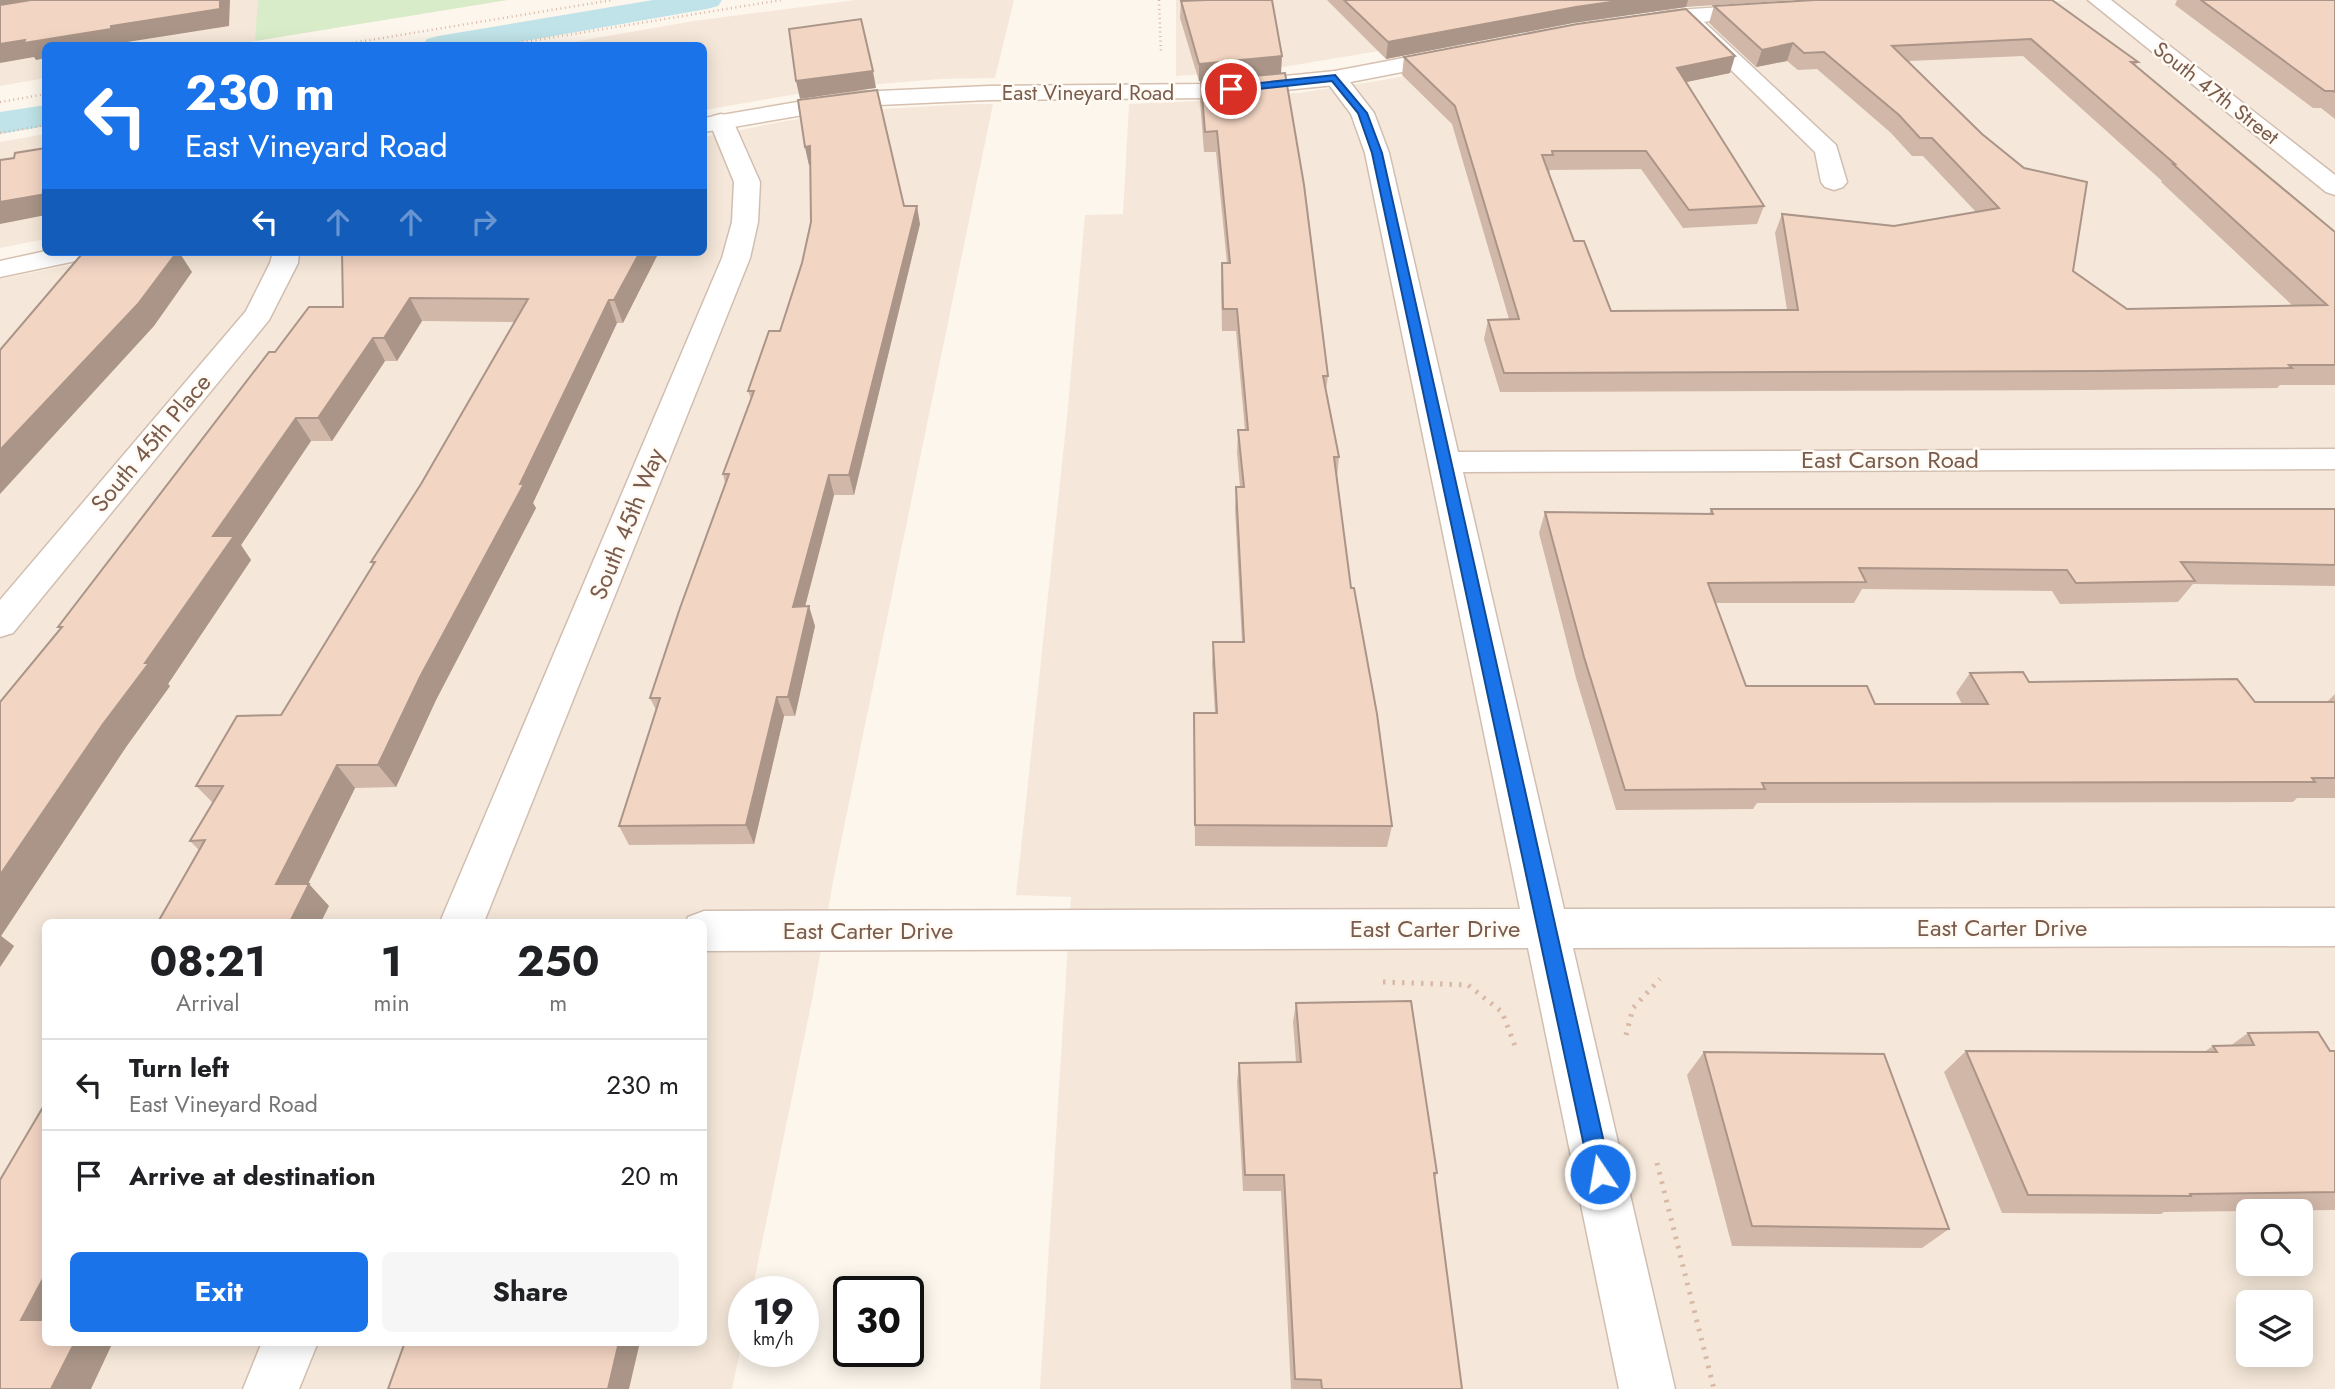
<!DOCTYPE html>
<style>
:root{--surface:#fff;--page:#f6f6f6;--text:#202124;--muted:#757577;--line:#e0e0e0;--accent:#1a73e8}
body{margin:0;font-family:Jost,sans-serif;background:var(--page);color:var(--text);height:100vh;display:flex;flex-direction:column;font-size:26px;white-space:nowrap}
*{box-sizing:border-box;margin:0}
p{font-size:23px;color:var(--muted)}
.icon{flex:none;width:38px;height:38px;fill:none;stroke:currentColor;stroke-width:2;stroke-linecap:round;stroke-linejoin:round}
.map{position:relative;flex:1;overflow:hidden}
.sheet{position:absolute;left:42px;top:919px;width:665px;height:427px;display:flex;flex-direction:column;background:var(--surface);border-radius:10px;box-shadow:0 4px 18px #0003}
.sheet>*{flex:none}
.top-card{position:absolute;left:42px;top:42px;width:665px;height:214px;border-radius:10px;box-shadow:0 4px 18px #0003;background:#1a73e8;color:#fff;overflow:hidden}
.fabs{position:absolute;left:2236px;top:1199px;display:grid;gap:14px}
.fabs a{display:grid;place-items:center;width:77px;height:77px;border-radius:10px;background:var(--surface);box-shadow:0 4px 18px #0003;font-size:35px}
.speed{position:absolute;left:728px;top:1276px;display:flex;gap:14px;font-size:35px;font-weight:700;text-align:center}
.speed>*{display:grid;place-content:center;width:91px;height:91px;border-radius:50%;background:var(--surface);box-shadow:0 4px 18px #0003;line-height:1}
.speed small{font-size:18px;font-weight:400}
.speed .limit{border:4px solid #111;border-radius:10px;background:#fff;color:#111}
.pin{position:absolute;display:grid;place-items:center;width:60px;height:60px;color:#fff;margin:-30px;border:4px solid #fff;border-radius:50%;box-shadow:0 2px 7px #0007}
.me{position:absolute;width:77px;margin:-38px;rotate:348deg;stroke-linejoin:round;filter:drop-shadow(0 0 5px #0008)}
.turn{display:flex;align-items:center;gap:24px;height:147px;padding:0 28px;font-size:32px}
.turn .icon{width:91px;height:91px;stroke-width:2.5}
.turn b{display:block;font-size:49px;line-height:60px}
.lanes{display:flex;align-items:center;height:66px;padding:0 28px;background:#0003;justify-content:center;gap:35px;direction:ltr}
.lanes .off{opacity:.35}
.eta{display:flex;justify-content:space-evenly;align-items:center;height:119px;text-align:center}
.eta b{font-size:42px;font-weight:700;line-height:49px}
.cta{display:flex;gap:14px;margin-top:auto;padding:14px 28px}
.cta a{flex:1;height:80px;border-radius:10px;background:var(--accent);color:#fff;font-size:28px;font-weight:700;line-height:80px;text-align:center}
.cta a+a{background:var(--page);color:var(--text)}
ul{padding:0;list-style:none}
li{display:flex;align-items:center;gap:21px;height:91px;padding:0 28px;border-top:2px solid var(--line)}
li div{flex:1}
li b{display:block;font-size:26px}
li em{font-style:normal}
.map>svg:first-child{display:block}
.residential{fill:#f5e8da;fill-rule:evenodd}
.green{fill:#d8ecc9}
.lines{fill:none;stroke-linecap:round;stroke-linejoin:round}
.canal{fill:#bfe3e8;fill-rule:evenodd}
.street-casing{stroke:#d1beb0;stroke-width:3}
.secondary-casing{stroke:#d6c0b0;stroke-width:3}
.path-far1{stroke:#d9b8a5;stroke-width:2.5;stroke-dasharray:1 3.5;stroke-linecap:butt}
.path{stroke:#d9b8a5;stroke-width:5;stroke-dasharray:2.5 7;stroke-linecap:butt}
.street{fill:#fff;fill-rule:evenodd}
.secondary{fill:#fff;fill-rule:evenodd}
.wall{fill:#d1b7a8;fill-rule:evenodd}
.shaded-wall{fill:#aa9588}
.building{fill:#f3d5c3;stroke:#aa9588;stroke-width:2;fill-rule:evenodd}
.route{fill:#1a73e8;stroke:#114b97;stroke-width:2}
.labels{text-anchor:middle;stroke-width:5;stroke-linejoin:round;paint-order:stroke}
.far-street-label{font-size:21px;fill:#7a5c4d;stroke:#fffaf3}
.street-label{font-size:24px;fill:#7a5c4d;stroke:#fffaf3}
</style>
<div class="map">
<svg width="2335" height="1389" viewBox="0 0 2335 1389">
<rect width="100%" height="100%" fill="#fdf6ec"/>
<g class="residential">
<polygon points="0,0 507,0 230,45 46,46 45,78 0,86"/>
<polygon points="855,0 1014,0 995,78 940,79 832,88 704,110 704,46 550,46 694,21"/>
<polygon points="1176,0 1737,0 1469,36 1271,69 1176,76"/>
<path d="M2071,0H2335V1389H1040L1071,897L1016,895L1067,417L1085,215L1123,214L1129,104L1220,100L1298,93L1383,80L1648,31ZM2249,1211H2301V1264H2249ZM2249,1302H2301V1354H2249Z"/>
<path d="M969,104H993L835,871L812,1000L752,1291L744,1292V1333L732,1389H0V279L136,252H704V137L785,121L865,110ZM46,922H704V1342H46Z"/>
<polygon points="45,134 45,239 0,248 0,142"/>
</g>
<polygon class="green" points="258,0 507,0 255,41"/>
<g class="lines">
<g class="canal">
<polygon points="653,0 722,0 718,6 707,9 497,46 422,46 427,39 438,36"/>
<polygon points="46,105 46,126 0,134 0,112"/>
</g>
<g class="street-casing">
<g id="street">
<polygon points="2088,0 2111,0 2335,175 2335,195 2326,192"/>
<polygon points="1695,18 1702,20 1836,145 1847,182 1843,187 1834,190 1825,187 1821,182 1815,152 1688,28 1684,24 1688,20"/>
<polygon points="1335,71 1343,73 1374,113 1389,153 1458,452 2335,449 2335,469 1463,472 1564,909 2335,908 2335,946 1573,948 1675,1389 1619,1389 1528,948 704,951 704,922 686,922 688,917 704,911 1520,909 1365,153 1351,114 1324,78 1327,73"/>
<polygon points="721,114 729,116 733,121 760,182 758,222 750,258 484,922 440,922 722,258 732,222 734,182 709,121 713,116"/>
<polygon points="273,252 299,252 298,263 269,320 13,633 0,637 0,600 246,311 270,263"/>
<polygon points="262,1342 318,1342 299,1389 243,1389"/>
</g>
</g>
<g class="secondary-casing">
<g id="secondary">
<path d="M1764,5L1771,7L1774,11L1771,15L1643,28L1636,26L1633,22L1636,18C1677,7 1722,8 1764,5Z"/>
<polygon points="1456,48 1464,50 1467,55 1464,60 1335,85 1205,98 989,100 856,106 704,132 704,118 856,92 989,86 1205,84 1335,71"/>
<polygon points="46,251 93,252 90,258 0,277 0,261"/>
</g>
</g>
<g class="path-far1">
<polyline points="1159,0 1161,54"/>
<polyline points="334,46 612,0"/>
<polyline points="500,46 781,0"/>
<polyline points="0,102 46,94"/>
<polyline points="0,133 46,125"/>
</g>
<g class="path">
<polyline points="1383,982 1468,985 1502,1012 1515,1046"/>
<polyline points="1626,1035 1633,1008 1660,979"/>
<polyline points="1657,1163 1714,1389"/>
</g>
<use href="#street" class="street"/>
<use href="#secondary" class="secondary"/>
</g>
<g class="wall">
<polygon points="1327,0 1796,0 1686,7 1573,23 1386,59"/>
<path d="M2052,0L2138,62L2135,66L2335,232V385H2280L2277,388L2086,390L1500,392L1484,339L1488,320L1509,319L1452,124L1402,75L1404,57L1730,73L1686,82L1764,206L1757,224L1683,228L1641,169L1550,170L1549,173L1574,241L1611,311L1787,310L1775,233L1782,214L1894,226L1976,212L1923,156H1912L1891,133L1817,69L1798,70L1787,61L1756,67L1709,23L1714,6ZM2023,56L2162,181L2161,182L2293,306L2127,309L2073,271L1909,61Z"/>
<polygon points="2177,0 2335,0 2335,119 2321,108 2313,108 2175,5"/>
<polygon points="1181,1 1281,73 1328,376 1326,390 1339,457 1337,477 1351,588 1392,826 1387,847 1195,846 1194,713 1215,713 1212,665 1213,642 1242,642 1235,509 1236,487 1240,487 1237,453 1238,430 1245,430 1236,331 1222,331 1221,285 1222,263 1227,263 1216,152 1204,152 1200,101 1201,81 1199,81 1180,18"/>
<polygon points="805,147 904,206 920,224 854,495 834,495 805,606 815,626 795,716 784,716 754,844 629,845 619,826 656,710 650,698 725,483 723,474 751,399 748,391 780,331 802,263 811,222 810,165 809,165"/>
<polygon points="659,252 623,323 617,323 533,503 536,508 436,700 396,787 355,788 308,884 329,906 199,850 190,841 213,803 196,786 281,715 373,565 371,562 421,484 515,322 422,321 397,361 385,361 332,441 311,441 241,545 251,560 168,684 170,686 126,747 1,936 14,946 0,967 0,702 61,629 58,627 275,352 343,307"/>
<polygon points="1711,509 2335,509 2335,586 2193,584 2178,602 2060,604 2052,591 1862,589 1854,603 1715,603 1746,686 1875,704 1962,704 1956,693 1970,673 2029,682 2255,702 2327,702 2335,694 2335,798 2297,798 2293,802 1757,803 1753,809 1616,810 1576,678 1539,533 1545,512 1709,514"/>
<polygon points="1296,1003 1437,1173 1435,1178 1462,1389 1291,1389 1281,1191 1243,1191 1237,1082 1239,1063 1296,1062 1293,1022"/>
<polygon points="2248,1033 2330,1051 2335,1051 2335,1210 2164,1212 2161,1214 2002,1213 1944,1072 1966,1051 2204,1052 2213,1046 2230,1046"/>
<polygon points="1704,1052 1949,1229 1922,1248 1732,1246 1687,1075"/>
</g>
<g class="shaded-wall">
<polygon points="0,0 40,0 0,6"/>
<polygon points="220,0 230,0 229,26 121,43 121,46 46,46 46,58 36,60 34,57 0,63 0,44 111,26"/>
<polygon points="1625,0 1688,0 1686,7 1573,23 1386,59 1388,42 1576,7"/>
<polygon points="1793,43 1787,61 1756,67 1762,50"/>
<polygon points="1282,56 1281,74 1199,81 1199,64"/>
<polygon points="1735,56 1730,73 1672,85 1677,68"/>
<polygon points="873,71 876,88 800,99 796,81"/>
<polygon points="810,146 814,164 809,165 805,147"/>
<polygon points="46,194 46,215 0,224 0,202"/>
<polygon points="917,206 920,224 854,495 849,475"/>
<polygon points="177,252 179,252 192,272 154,326 0,494 0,450"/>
<polygon points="640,252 659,252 623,323 614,300"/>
<polygon points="410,298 422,321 397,361 384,338"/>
<polygon points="609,300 617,323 533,503 536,508 436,700 396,787 378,765 420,677 520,484"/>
<polygon points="373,338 385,361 332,441 318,418"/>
<polygon points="296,418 311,441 241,545 251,560 168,684 170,686 126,747 1,936 14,946 0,967 0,875 145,663 213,536"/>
<polygon points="829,475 834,495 800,626 793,607"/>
<polygon points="809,606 815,626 795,716 788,697"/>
<polygon points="777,697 784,716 754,844 746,825"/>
<polygon points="337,765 355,788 297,906 276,884"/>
<polygon points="309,884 329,906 321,922 290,922"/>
<polygon points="46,1273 46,1331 21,1320"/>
<polygon points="75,1342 113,1342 91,1389 51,1389"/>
<polygon points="619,1342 640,1342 629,1389 608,1389"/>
</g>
<g class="building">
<polygon points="31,0 220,0 220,9 111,26 111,29 24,43 25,40 0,44 0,5"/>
<polygon points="1206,0 1272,0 1282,56 1199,64 1181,1"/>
<polygon points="1344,0 1625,0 1576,7 1388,42"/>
<path d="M1814,0H2052L2138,62H2131L2335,232V365H2289L2292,368L2099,371L1504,373L1488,320L1519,319L1455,106L1404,57L1577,24L1686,9L1735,56L1677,68L1764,206L1689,210L1646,151H1552L1553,155H1542L1574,241H1584L1611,311L1798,310L1782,214L1894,226L1999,208L1932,138H1920L1899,115L1824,52L1804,53L1793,43L1762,50L1714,6ZM2031,39L2175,164H2173L2327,305L2127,309L2073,271L2087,182L2024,168L1982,134L1892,46Z"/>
<polygon points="2201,0 2335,0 2335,92 2333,91 2325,91"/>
<polygon points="861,19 873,71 796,81 789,29"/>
<polygon points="1285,73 1304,185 1328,376 1323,376 1339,457 1334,457 1351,588 1354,588 1377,714 1392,826 1195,825 1194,713 1217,713 1213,642 1244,642 1236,487 1244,487 1238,430 1248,430 1237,309 1223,309 1222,263 1230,263 1217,131 1205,132 1201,81"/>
<polygon points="877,90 904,206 917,206 849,475 829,475 793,607 809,606 788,697 777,697 746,825 619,826 660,698 650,698 680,608 729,474 723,474 754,391 748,391 769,331 780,331 802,263 811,222 810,146 805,147 798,100"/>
<polygon points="46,148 46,194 0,202 0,160 14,158 15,153"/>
<polygon points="145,252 177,252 138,304 0,450 0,350 81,255"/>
<polygon points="342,252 640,252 614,300 609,300 520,484 524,484 420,677 378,765 337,765 276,884 309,884 290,922 158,922 205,840 190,841 223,786 196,786 237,716 281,715 375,562 371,562 421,484 528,299 410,298 384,338 373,338 318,418 296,418 213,536 234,536 145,663 149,663 103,724 0,875 0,702 62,627 58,627 269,352 275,352 309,307 343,307"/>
<polygon points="1711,509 2335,509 2335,565 2181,562 2195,581 2076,583 2067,570 1859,568 1866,582 1708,583 1746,686 1867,686 1875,704 1988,704 1970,673 2023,672 2029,682 2237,679 2255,702 2335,702 2335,778 2312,778 2315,782 1762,783 1765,789 1625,790 1584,657 1545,512 1713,514"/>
<polygon points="1411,1001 1437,1173 1434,1173 1462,1389 1322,1389 1321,1380 1295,1379 1284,1175 1245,1175 1239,1063 1301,1062 1296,1003"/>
<polygon points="2318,1032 2330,1051 2335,1051 2335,1192 2190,1194 2191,1196 2028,1195 1966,1051 2217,1052 2213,1046 2254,1045 2248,1033"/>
<polygon points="1704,1052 1884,1054 1949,1229 1752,1226"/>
<polygon points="46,1102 46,1273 21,1320 46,1320 46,1342 75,1342 51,1389 0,1389 0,1180"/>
<polygon points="405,1342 619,1342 608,1389 388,1389"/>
</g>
<polygon class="route" points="1335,75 1367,113 1382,153 1611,1174 1608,1181 1600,1184 1593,1181 1590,1174 1372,153 1358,113 1332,81 1231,92 1226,89 1231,86"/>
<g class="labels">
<g class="far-street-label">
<text x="1088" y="100">East Vineyard Road</text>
<text transform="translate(2216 93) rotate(38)" y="7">South 47th Street</text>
</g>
<g class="street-label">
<text transform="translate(151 443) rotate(-50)" y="8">South 45th Place</text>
<text x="1890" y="468">East Carson Road</text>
<text transform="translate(627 524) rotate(-68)" y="8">South 45th Way</text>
<text x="2002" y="936">East Carter Drive</text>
<text x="1435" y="937">East Carter Drive</text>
<text x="868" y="939">East Carter Drive</text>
</g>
</g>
</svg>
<div class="fabs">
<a><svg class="icon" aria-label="search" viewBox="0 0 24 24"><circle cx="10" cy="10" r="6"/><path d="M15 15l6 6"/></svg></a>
<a><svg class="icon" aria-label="layers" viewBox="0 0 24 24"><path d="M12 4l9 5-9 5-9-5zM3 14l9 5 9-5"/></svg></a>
</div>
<div class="speed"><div>19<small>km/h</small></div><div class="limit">30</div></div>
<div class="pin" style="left:1231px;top:89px;background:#d93025"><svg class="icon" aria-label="arrive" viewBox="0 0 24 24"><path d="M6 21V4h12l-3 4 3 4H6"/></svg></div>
<svg class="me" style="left:1600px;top:1174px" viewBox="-20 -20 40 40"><circle r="17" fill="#1a73e8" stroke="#fff" stroke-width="3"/><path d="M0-11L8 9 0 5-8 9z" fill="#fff"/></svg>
<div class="top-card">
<div class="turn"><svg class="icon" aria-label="left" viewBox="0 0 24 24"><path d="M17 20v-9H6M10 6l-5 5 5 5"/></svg><div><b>230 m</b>East Vineyard Road</div></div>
<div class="lanes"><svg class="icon" aria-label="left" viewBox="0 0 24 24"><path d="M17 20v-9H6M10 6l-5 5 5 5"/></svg><svg class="icon off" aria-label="ahead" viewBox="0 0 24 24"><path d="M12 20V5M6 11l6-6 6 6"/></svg><svg class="icon off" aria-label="ahead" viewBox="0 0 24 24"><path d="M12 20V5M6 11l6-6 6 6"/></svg><svg class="icon off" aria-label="right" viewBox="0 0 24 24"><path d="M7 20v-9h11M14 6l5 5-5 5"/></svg></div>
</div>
<section class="sheet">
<div class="eta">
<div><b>08:21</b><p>Arrival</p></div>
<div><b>1</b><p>min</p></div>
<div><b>250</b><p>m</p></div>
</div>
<ul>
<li><svg class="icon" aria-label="left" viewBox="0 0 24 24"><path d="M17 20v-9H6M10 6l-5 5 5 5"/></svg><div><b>Turn left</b><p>East Vineyard Road</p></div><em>230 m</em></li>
<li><svg class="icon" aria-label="arrive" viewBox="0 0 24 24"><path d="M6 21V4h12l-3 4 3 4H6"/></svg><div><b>Arrive at destination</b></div><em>20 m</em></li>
</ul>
<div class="cta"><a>Exit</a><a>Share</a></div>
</section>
</div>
